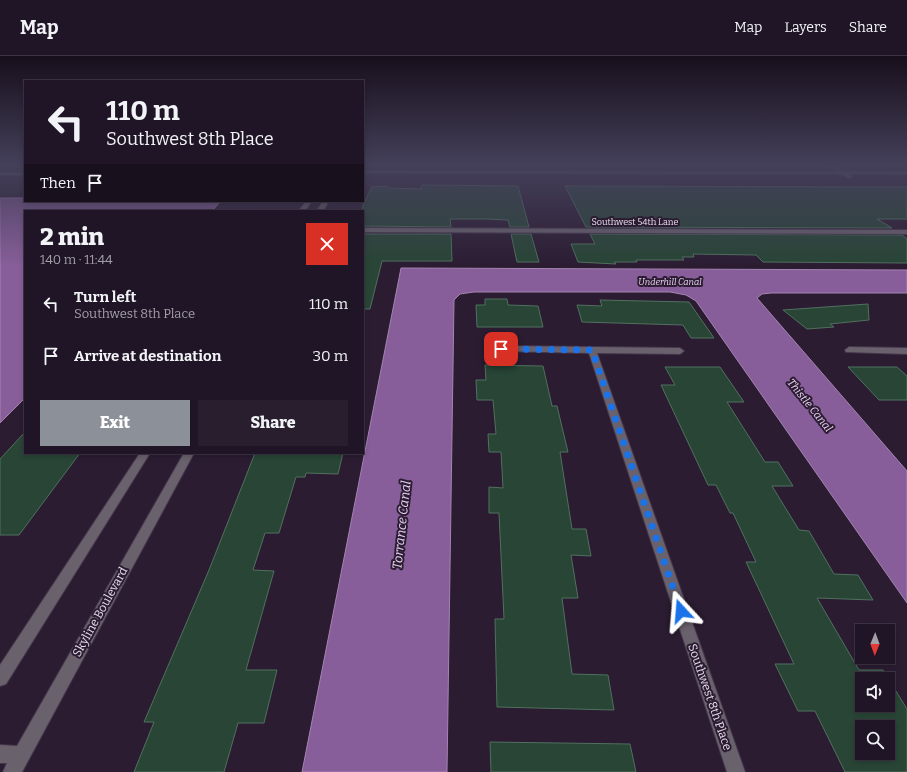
<!DOCTYPE html>
<meta charset="utf-8">
<style>
:root{--surface:#201526;--page:#281e2e;--text:#f1f3f6;--muted:#a29fa7;--line:#3d3443;--accent:#8c9099}
body{margin:0;font-family:Bitter,serif;background:var(--page);color:var(--text);height:100vh;display:flex;flex-direction:column;font-size:15px;white-space:nowrap}
*{box-sizing:border-box;margin:0}
p{font-size:13px;color:var(--muted)}
.icon{flex:none;width:22px;height:22px;fill:none;stroke:currentColor;stroke-width:2;stroke-linecap:round;stroke-linejoin:round}
.map{position:relative;flex:1;overflow:hidden}
.side{position:absolute;left:24px;top:154px;width:340px;height:244px;display:flex;flex-direction:column;background:var(--surface);border-radius:0px;box-shadow:0 2px 6px #0003,0 0 0 1px var(--line)}
.side>*{flex:none}
.top-card{position:absolute;left:24px;top:24px;width:340px;height:122px;border-radius:0px;box-shadow:0 2px 6px #0003,0 0 0 1px var(--line);background:#201526;color:var(--text);overflow:hidden}
.needle{width:26px;rotate:181deg}
.controls{position:absolute;left:855px;top:568px;display:grid;gap:8px}
.controls a{display:grid;place-items:center;width:40px;height:40px;border-radius:0px;background:var(--surface);box-shadow:0 2px 6px #0003,0 0 0 1px var(--line);font-size:20px}
.pin{position:absolute;display:grid;place-items:center;width:34px;height:34px;color:#fff;margin:-17px;border-radius:8px;box-shadow:0 2px 6px #0006}
.me{position:absolute;width:44px;margin:-22px;rotate:341deg;stroke-linejoin:round;filter:drop-shadow(0 0 3px #0008)}
.turn{display:flex;align-items:center;gap:14px;height:84px;padding:0 16px;font-size:18px}
.turn .icon{width:52px;height:52px;stroke-width:2.5}
.turn b{display:block;font-size:28px;line-height:34px}
.then{display:flex;align-items:center;height:38px;padding:0 16px;background:#0003;gap:8px;font-size:15px}
.round{display:grid;place-items:center;flex:none;width:42px;height:42px;border-radius:0px;background:var(--page)}
.summary{display:flex;align-items:center;justify-content:space-between;height:68px;padding:0 16px}
h1{font-size:24px;font-weight:800;line-height:30px}
.cta{display:flex;gap:8px;margin-top:auto;padding:8px 16px}
.cta a{flex:1;height:46px;border-radius:0px;background:var(--accent);color:#fff;font-size:16px;font-weight:800;line-height:46px;text-align:center}
.cta a+a{background:var(--page);color:var(--text)}
ul{padding:0;list-style:none}
li{display:flex;align-items:center;gap:12px;height:52px;padding:0 16px}
li div{flex:1}
li b{display:block;font-size:15px}
li em{font-style:normal}
header{display:flex;align-items:center;gap:24px;box-sizing:border-box;height:56px;padding:0 20px;background:var(--surface);border-bottom:1px solid var(--line)}
header strong{font-size:19px}
nav{display:flex;gap:22px;margin-inline-start:auto;font-size:14px}
.map>svg:first-child{display:block}
.water{fill:#875e99;stroke:#a484b2}
.building{fill:#284536;stroke:#51705f;fill-rule:evenodd}
.lines{fill:none;stroke-linecap:round;stroke-linejoin:round}
.minor-casing{stroke:#45374c;stroke-width:2}
.tertiary-casing{stroke:#45374c;stroke-width:2}
.minor{fill:#69616c;fill-rule:evenodd}
.tertiary{fill:#69616c;fill-rule:evenodd}
.route{stroke:#1a73e8;stroke-width:7;stroke-dasharray:0 12.6}
.labels{text-anchor:middle;stroke-width:4;stroke-linejoin:round;paint-order:stroke}
.far-street-label{font-size:9px;fill:#e7ddec;stroke:#2b1c32}
.far-water-label{font-size:9px;font-style:italic;fill:#ebd4f6;stroke:#2b1c32}
.water-label{font-size:11px;font-style:italic;fill:#ebd4f6;stroke:#2b1c32}
.near-street-label{font-size:12px;fill:#e7ddec;stroke:#2b1c32}
.near-water-label{font-size:13px;font-style:italic;fill:#ebd4f6;stroke:#2b1c32}
</style>
<header>
<strong>Map</strong>
<nav><a>Map</a><a>Layers</a><a>Share</a></nav>
</header>
<div class="map">
<svg width="907" height="716" viewBox="0 0 907 716">
<rect width="100%" height="100%" fill="#2b1c32"/>
<g class="water">
<polygon points="0,142 25,142 25,145 214,145 219,147 212,155 25,155 25,342 0,367"/>
<polygon points="401,212 907,214 907,237 771,237 762,238 757,242 907,415 907,547 696,245 686,239 670,236 474,236 460,238 454,244 447,716 302,716"/>
</g>
<g class="building">
<polygon points="422,129 518,130 529,171 510,171 508,164 486,163 450,163 451,171 363,170 363,149 372,131 387,130 388,132 421,133"/>
<polygon points="565,130 907,131 907,163 877,163 892,172 586,171"/>
<polygon points="363,178 451,178 452,205 382,205 370,253 363,253"/>
<polygon points="511,178 531,178 539,206 517,206"/>
<polygon points="590,178 902,179 907,183 907,207 763,206 756,199 693,198 694,201 682,201 684,204 636,204 637,206 614,206 616,208 578,206 571,188 595,188"/>
<polygon points="485,243 507,243 508,249 538,250 543,271 477,271 476,249 485,249"/>
<polygon points="600,244 689,246 714,282 691,282 683,269 582,266 577,249 602,250"/>
<polygon points="868,248 869,264 830,268 834,271 807,273 783,254"/>
<polygon points="485,309 543,310 552,350 557,350 568,396 560,396 572,473 586,473 591,500 571,499 578,542 562,542 572,618 608,619 614,654 497,651 495,563 504,563 499,457 489,457 489,431 503,432 501,396 489,396 488,378 496,378 493,344 477,344 476,324 486,324"/>
<path d="M665,311H720L744,346H727L765,406H778L793,430H772L799,474L809,475L834,518L858,519L873,544L817,542L859,614H883L907,653V716H845L815,655H798L775,608H794L746,506H756L733,457H730L716,429H708L661,329H675ZM862,623H888V649H862ZM862,671H888V697H862Z"/>
<polygon points="848,311 897,311 907,320 907,344 879,344"/>
<polygon points="25,376 25,397 80,397 19,479 0,479 0,403"/>
<polygon points="255,397 343,397 338,418 306,417 305,421 296,421 279,477 265,477 253,514 274,515 246,614 277,614 264,667 238,667 224,716 134,716 154,666 144,666 209,514"/>
<polygon points="490,686 630,688 636,716 491,716"/>
</g>
<g class="lines">
<g class="minor-casing">
<g id="minor">
<polygon points="828,110 833,110 853,121 849,122"/>
<polygon points="363,172 907,174 907,178 363,176"/>
<polygon points="501,290 680,292 684,295 680,298 597,297 745,716 727,716 589,297 498,295 497,293"/>
<polygon points="849,291 907,292 907,298 846,296 845,294"/>
</g>
</g>
<g class="tertiary-casing">
<g id="tertiary">
<polygon points="363,115 907,116 907,118 363,117"/>
<rect x="0" y="117" width="25" height="2"/>
<polygon points="306,145 312,145 305,155 299,155"/>
<polygon points="323,145 329,145 323,155 317,155"/>
<polygon points="140,397 150,397 6,628 0,630 0,609"/>
<polygon points="184,397 194,397 22,716 3,716 7,707 0,707 0,689 17,690"/>
</g>
</g>
<use href="#minor" class="minor"/>
<use href="#tertiary" class="tertiary"/>
</g>
<linearGradient id="sky" x2="0" y2="1"><stop stop-color="#180f1c"/><stop offset="0.52" stop-color="#44405a"/><stop offset="1" stop-color="#44405a" stop-opacity="0"/></linearGradient>
<rect width="907" height="210" fill="url(#sky)"/>
<g class="lines">
<polyline class="route" points="501,293 592,294 681,555"/>
</g>
<g class="labels">
<g class="far-street-label">
<text x="635" y="169">Southwest 54th Lane</text>
</g>
<g class="far-water-label">
<text x="670" y="229">Underhill Canal</text>
</g>
<g class="water-label">
<text transform="translate(810 349) rotate(51)" y="4">Thistle Canal</text>
</g>
<g class="near-street-label">
<text transform="translate(100 556) rotate(-61)" y="4">Skyline Boulevard</text>
<text transform="translate(710 641) rotate(71)" y="4">Southwest 8th Place</text>
</g>
<g class="near-water-label">
<text transform="translate(401 469) rotate(-84)" y="5">Torrance Canal</text>
</g>
</g>
</svg>
<div class="controls">
<a><svg class="needle" viewBox="-14 -14 28 28"><path d="M0-13l5 13h-10z" fill="#e53935"/><path d="M0 13l5-13h-10z" fill="#a29fa7"/></svg></a>
<a><svg class="icon" aria-label="sound" viewBox="0 0 24 24"><path d="M4 9h4l5-4v14l-5-4H4zM17 9q2 3 0 6"/></svg></a>
<a><svg class="icon" aria-label="search" viewBox="0 0 24 24"><circle cx="10" cy="10" r="6"/><path d="M15 15l6 6"/></svg></a>
</div>
<div class="pin" style="left:501px;top:293px;background:#d93025"><svg class="icon" aria-label="arrive" viewBox="0 0 24 24"><path d="M6 21V4h12l-3 4 3 4H6"/></svg></div>
<svg class="me" style="left:681px;top:555px" viewBox="-20 -20 40 40"><path d="M0-17L14 15 0 8-14 15z" fill="#1a73e8" stroke="#fff" stroke-width="4"/></svg>
<div class="top-card">
<div class="turn"><svg class="icon" aria-label="left" viewBox="0 0 24 24"><path d="M17 20v-9H6M10 6l-5 5 5 5"/></svg><div><b>110 m</b>Southwest 8th Place</div></div>
<div class="then">Then<svg class="icon" aria-label="arrive" viewBox="0 0 24 24"><path d="M6 21V4h12l-3 4 3 4H6"/></svg></div>
</div>
<section class="side">
<div class="summary"><div><h1>2 min</h1><p>140 m · 11:44</p></div><a class="round" style="background:#d93025;color:#fff"><svg class="icon" aria-label="close" viewBox="0 0 24 24"><path d="M6 6l12 12M18 6L6 18"/></svg></a></div>
<ul>
<li><svg class="icon" aria-label="left" viewBox="0 0 24 24"><path d="M17 20v-9H6M10 6l-5 5 5 5"/></svg><div><b>Turn left</b><p>Southwest 8th Place</p></div><em>110 m</em></li>
<li><svg class="icon" aria-label="arrive" viewBox="0 0 24 24"><path d="M6 21V4h12l-3 4 3 4H6"/></svg><div><b>Arrive at destination</b></div><em>30 m</em></li>
</ul>
<div class="cta"><a>Exit</a><a>Share</a></div>
</section>
</div>
